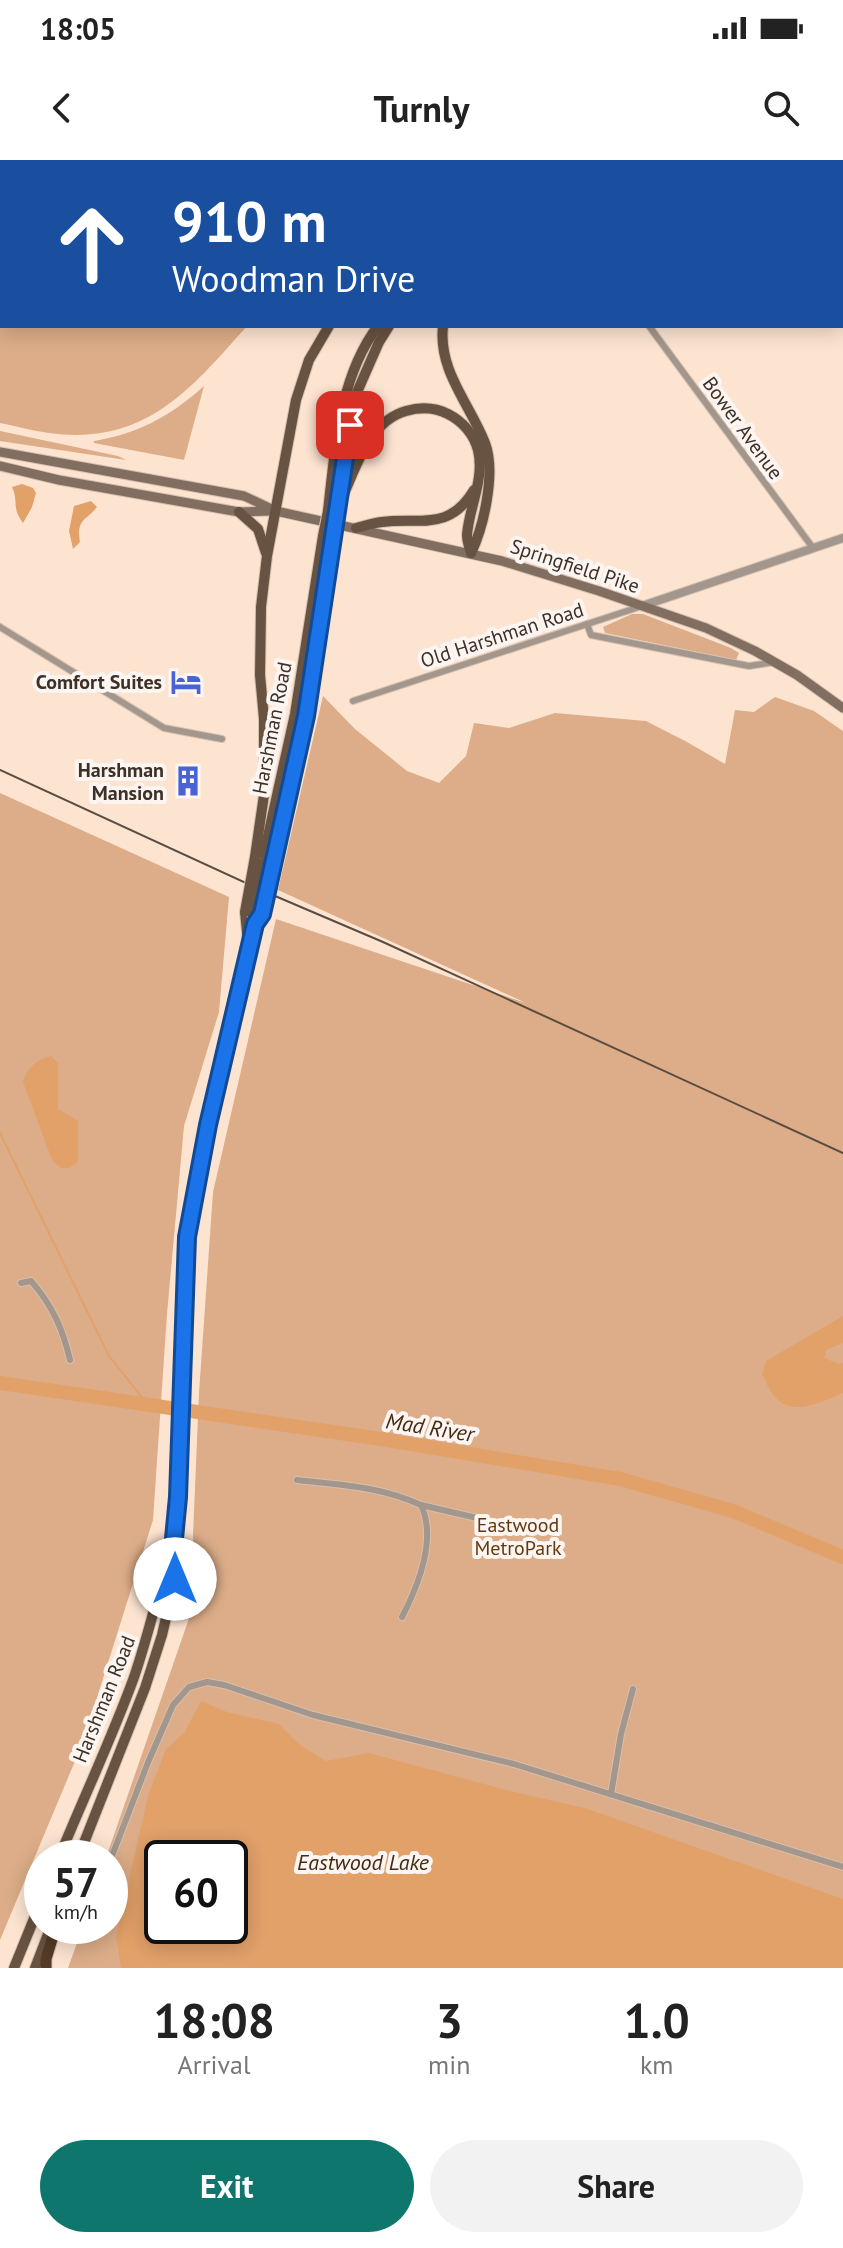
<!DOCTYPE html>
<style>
:root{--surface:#fff;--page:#f2f2f2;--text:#222;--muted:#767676;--accent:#0f766e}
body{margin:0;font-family:"PT Sans",sans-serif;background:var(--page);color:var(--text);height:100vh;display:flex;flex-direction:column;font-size:30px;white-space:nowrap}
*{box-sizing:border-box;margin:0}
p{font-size:26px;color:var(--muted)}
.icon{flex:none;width:44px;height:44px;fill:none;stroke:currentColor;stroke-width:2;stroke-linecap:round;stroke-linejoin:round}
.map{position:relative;height:1808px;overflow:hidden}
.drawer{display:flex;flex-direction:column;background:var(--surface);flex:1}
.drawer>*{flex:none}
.banner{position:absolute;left:0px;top:0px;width:844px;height:168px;box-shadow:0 4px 20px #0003;background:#1a4fa0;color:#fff;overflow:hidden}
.speed{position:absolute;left:24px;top:1680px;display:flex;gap:16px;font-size:40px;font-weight:700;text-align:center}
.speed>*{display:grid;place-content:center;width:104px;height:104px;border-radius:50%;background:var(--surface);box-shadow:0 4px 20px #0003;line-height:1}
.speed small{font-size:20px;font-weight:400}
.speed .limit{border:4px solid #111;border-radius:12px;background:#fff;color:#111}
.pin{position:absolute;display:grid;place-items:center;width:68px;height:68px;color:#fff;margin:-34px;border-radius:16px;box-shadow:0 4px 12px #0006}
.me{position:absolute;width:88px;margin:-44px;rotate:0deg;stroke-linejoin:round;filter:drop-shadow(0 0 6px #0008)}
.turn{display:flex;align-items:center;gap:28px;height:168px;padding:0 40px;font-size:36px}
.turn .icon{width:104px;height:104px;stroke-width:2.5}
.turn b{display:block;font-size:56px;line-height:68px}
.eta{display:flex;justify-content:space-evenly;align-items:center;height:136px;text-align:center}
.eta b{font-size:48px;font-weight:800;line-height:56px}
.primary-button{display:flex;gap:16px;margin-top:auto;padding:16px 40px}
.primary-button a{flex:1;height:92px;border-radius:48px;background:var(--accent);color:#fff;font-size:32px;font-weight:800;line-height:92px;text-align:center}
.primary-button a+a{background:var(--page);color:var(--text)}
.status{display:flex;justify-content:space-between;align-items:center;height:56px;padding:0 40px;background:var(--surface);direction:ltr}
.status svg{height:22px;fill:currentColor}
header{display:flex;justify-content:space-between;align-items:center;height:104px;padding:0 40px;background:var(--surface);font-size:36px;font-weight:800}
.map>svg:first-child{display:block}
.green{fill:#dcad88;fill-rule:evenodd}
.water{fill:#e3a16a;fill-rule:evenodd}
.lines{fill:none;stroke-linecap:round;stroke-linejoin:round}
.stream{stroke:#e3a16a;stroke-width:2}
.river{stroke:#e3a16a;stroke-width:14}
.minor-casing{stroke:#d6c0af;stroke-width:8}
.tertiary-casing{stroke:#d6c0af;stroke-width:10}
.secondary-casing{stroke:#d6c0af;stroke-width:11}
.primary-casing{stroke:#d6c0af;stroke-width:12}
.motorway-casing{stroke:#d6c0af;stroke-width:13}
.minor{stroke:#a3968c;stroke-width:6}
.tertiary{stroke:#a3968c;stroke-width:8}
.secondary{stroke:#816e60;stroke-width:9}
.primary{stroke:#685241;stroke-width:10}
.motorway{stroke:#533b26;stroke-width:11}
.rail{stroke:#5a4c41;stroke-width:2}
.primary-bridge-casing{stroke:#d6c0af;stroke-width:12;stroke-linecap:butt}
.primary-bridge{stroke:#685241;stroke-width:10}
.route-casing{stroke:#114b97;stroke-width:20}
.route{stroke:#1a73e8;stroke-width:14}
.labels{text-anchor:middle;stroke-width:8;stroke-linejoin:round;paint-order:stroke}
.street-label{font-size:20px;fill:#3c3027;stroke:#fcf5f1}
.poi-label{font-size:20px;font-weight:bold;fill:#3c3027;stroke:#fcf5f1;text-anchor:end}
.park-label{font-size:20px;fill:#63380e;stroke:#fcf5f1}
.water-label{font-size:22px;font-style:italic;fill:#462b13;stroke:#fcf5f1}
</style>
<div class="status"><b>18:05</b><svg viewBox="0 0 49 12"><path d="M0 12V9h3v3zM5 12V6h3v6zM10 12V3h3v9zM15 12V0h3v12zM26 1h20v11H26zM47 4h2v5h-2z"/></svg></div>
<header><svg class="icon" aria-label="back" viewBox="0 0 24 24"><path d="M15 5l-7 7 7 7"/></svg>Turnly<svg class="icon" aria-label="search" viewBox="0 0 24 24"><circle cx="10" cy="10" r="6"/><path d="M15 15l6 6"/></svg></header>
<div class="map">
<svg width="843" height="1808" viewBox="0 0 843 1808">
<rect width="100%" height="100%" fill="#fde4d1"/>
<g class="green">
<path d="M0,0H446L442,2H2V166H247C190,230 145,286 49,273C33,271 16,266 0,263Z"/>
<polygon points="638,0 843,0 843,28 842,2 635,2"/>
<path d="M204,226L184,300L94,283V281C137,274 171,256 204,226Z"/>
<polygon points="0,271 118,296 126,300 0,281"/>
<polygon points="632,454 643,454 731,488 739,493 736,500 605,473 603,467"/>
<path d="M323,536L355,569L407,611L439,623L466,596L474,563L509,568L555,553L646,561L687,582L725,604L735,550L754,552L775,537L814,551L843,571V1808H68L83,1766H110V1698H106L195,1441L193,1375L199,1233L213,1032L276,759L526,843L278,730ZM162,1698H230V1766H162Z"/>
<polygon points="0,633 229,737 219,852 184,966 167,1154 153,1360 83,1582 0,1780"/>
</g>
<g class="water">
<path d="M22,324L33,328L36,333L32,347L23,363C11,347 19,342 12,327Z"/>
<path d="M91,341L97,347C86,361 76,359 80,382L73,389L69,371L74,346Z"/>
<path d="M51,896L58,903V949L78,961V1002L69,1008H61L52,1000L23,922C27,908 37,899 51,896Z"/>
<path d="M843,1156V1183L826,1190L824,1198L839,1204L843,1203V1233C823,1241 793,1258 775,1237C769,1231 766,1221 762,1214L766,1201Z"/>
<path d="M201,1541L227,1552L279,1564L300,1585L326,1601L369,1593L514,1632L585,1648L843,1739V1808H121L116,1777L148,1636L166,1589L184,1573ZM162,1698H230V1766H162Z"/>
</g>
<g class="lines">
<polyline class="stream" points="0,973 109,1196 148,1245"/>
<polyline class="river" points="0,1223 381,1279 620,1319 733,1351 843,1397"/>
<g class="minor-casing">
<g id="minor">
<polyline points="711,0 712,2"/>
<polyline points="652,2 655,0"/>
<polyline points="842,46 843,48"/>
<polyline points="649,166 813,388"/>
<polyline points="587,464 591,475 749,506 775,502"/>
<polyline points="0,467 164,568 222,579"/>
<polyline points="353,541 642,446"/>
<path d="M21,1123L31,1121C52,1145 63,1169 70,1200"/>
<path d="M297,1320C341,1325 379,1326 421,1345C437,1379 418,1426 402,1457"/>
<polyline points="421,1345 507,1365"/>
<polyline points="611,1634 621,1574 633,1529"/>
<polyline points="110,1701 149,1600 173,1545 189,1527 207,1522 224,1525 313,1555 514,1604 843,1707"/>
</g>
</g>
<g class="tertiary-casing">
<polyline id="tertiary" points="642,446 843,378"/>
</g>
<g class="secondary-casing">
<g id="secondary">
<polyline points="0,292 244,336 276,351 502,401 599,431 706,468 755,491 797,515 843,548"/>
<polyline points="0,306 59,320 239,352 272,351"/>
</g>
</g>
<g class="primary-casing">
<g id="primary">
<polyline points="568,2 571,0"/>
<polyline points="586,2 589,0"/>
<path d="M443,166C438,211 470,244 485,283C496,312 484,366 471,393"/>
<polyline points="341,335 354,239 379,182 389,166"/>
<path d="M340,342C356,310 367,262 406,251C420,247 434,247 448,254C462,261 474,274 478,290C485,319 469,347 467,375C467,381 469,387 471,393"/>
<path d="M328,351C335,290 339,217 378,166"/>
<polyline points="239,352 258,369 266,393"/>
<path d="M356,368C364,366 373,363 382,362C420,357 449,372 474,330"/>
<polyline points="255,697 264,635 264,559 260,515 261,447 267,396 296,240 309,200 329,166"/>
<polyline points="262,703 295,554 323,376"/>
<polyline points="273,706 306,556 334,378"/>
<polyline points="245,752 248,782"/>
<path d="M59,1698C83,1639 111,1580 133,1520C148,1478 156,1436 171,1395"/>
<polyline points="78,1698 145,1528 162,1475 175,1419 173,1389 178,1337 187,1077 208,965 255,764"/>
<polyline points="14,1808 42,1739"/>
<polyline points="35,1808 50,1769"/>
</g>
</g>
<g class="motorway-casing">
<polyline id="motorway" points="46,1808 46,1799 56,1766"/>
</g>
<use href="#minor" class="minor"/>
<use href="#tertiary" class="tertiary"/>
<use href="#secondary" class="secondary"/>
<use href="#primary" class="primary"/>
<use href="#motorway" class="motorway"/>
<polyline class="rail" points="0,610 261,730 383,782 843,993"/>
<g class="primary-bridge-casing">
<g id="primary-bridge">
<polyline points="323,376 328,351"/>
<polyline points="334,378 338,353"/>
<polyline points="245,752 255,697"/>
<polyline points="255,764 251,750 262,703"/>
<polyline points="255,764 262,754 273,706"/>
</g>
</g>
<use href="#primary-bridge" class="primary-bridge"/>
</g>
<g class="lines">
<g class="route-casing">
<polyline id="route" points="175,1419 173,1389 178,1337 187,1077 208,965 255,764 262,754 306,556 350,265"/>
</g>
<use href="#route" class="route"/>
</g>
<defs>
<g id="hotel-bare" transform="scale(2.4)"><path d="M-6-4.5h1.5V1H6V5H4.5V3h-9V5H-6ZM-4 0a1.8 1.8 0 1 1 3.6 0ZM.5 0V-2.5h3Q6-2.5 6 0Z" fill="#4962d6" stroke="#fcf5f1" stroke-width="2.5" paint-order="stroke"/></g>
<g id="building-bare" transform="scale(2.4)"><path d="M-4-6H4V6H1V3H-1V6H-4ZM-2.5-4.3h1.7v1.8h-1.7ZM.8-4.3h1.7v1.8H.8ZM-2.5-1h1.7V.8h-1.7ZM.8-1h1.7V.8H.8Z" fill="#4962d6" stroke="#fcf5f1" stroke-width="2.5" paint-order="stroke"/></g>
</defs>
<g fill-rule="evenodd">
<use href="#hotel-bare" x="186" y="522"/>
<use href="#building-bare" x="188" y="621"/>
</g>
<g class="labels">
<g class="street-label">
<text transform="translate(743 268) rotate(54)" y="7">Bower Avenue</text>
<text transform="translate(575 406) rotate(18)" y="7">Springfield Pike</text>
<text transform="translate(502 475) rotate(-18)" y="7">Old Harshman Road</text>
<text transform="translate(272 568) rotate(-79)" y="7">Harshman Road</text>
<text transform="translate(104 1539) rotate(-68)" y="7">Harshman Road</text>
</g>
<g class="poi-label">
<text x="162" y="529">Comfort Suites</text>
<text x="164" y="617">Harshman<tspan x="164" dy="23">Mansion</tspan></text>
</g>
<g class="park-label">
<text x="518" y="1372">Eastwood<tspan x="518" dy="23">MetroPark</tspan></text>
</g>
<g class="water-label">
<text transform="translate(430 1267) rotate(9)" y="8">Mad River</text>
<text x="363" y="1710">Eastwood Lake</text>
</g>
</g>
</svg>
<div class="speed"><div>57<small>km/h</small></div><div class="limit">60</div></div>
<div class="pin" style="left:350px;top:265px;background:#d93025"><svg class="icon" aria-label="arrive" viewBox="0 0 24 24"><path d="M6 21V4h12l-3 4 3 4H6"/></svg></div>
<svg class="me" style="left:175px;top:1419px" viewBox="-20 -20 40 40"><circle r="19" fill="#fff"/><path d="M0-13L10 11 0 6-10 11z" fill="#1a73e8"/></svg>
<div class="banner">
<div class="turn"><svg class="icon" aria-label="ahead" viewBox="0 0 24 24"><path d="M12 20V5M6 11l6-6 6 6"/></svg><div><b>910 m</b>Woodman Drive</div></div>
</div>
</div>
<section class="drawer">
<div class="eta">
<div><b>18:08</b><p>Arrival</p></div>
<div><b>3</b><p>min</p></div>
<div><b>1.0</b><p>km</p></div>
</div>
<div class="primary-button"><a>Exit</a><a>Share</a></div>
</section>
